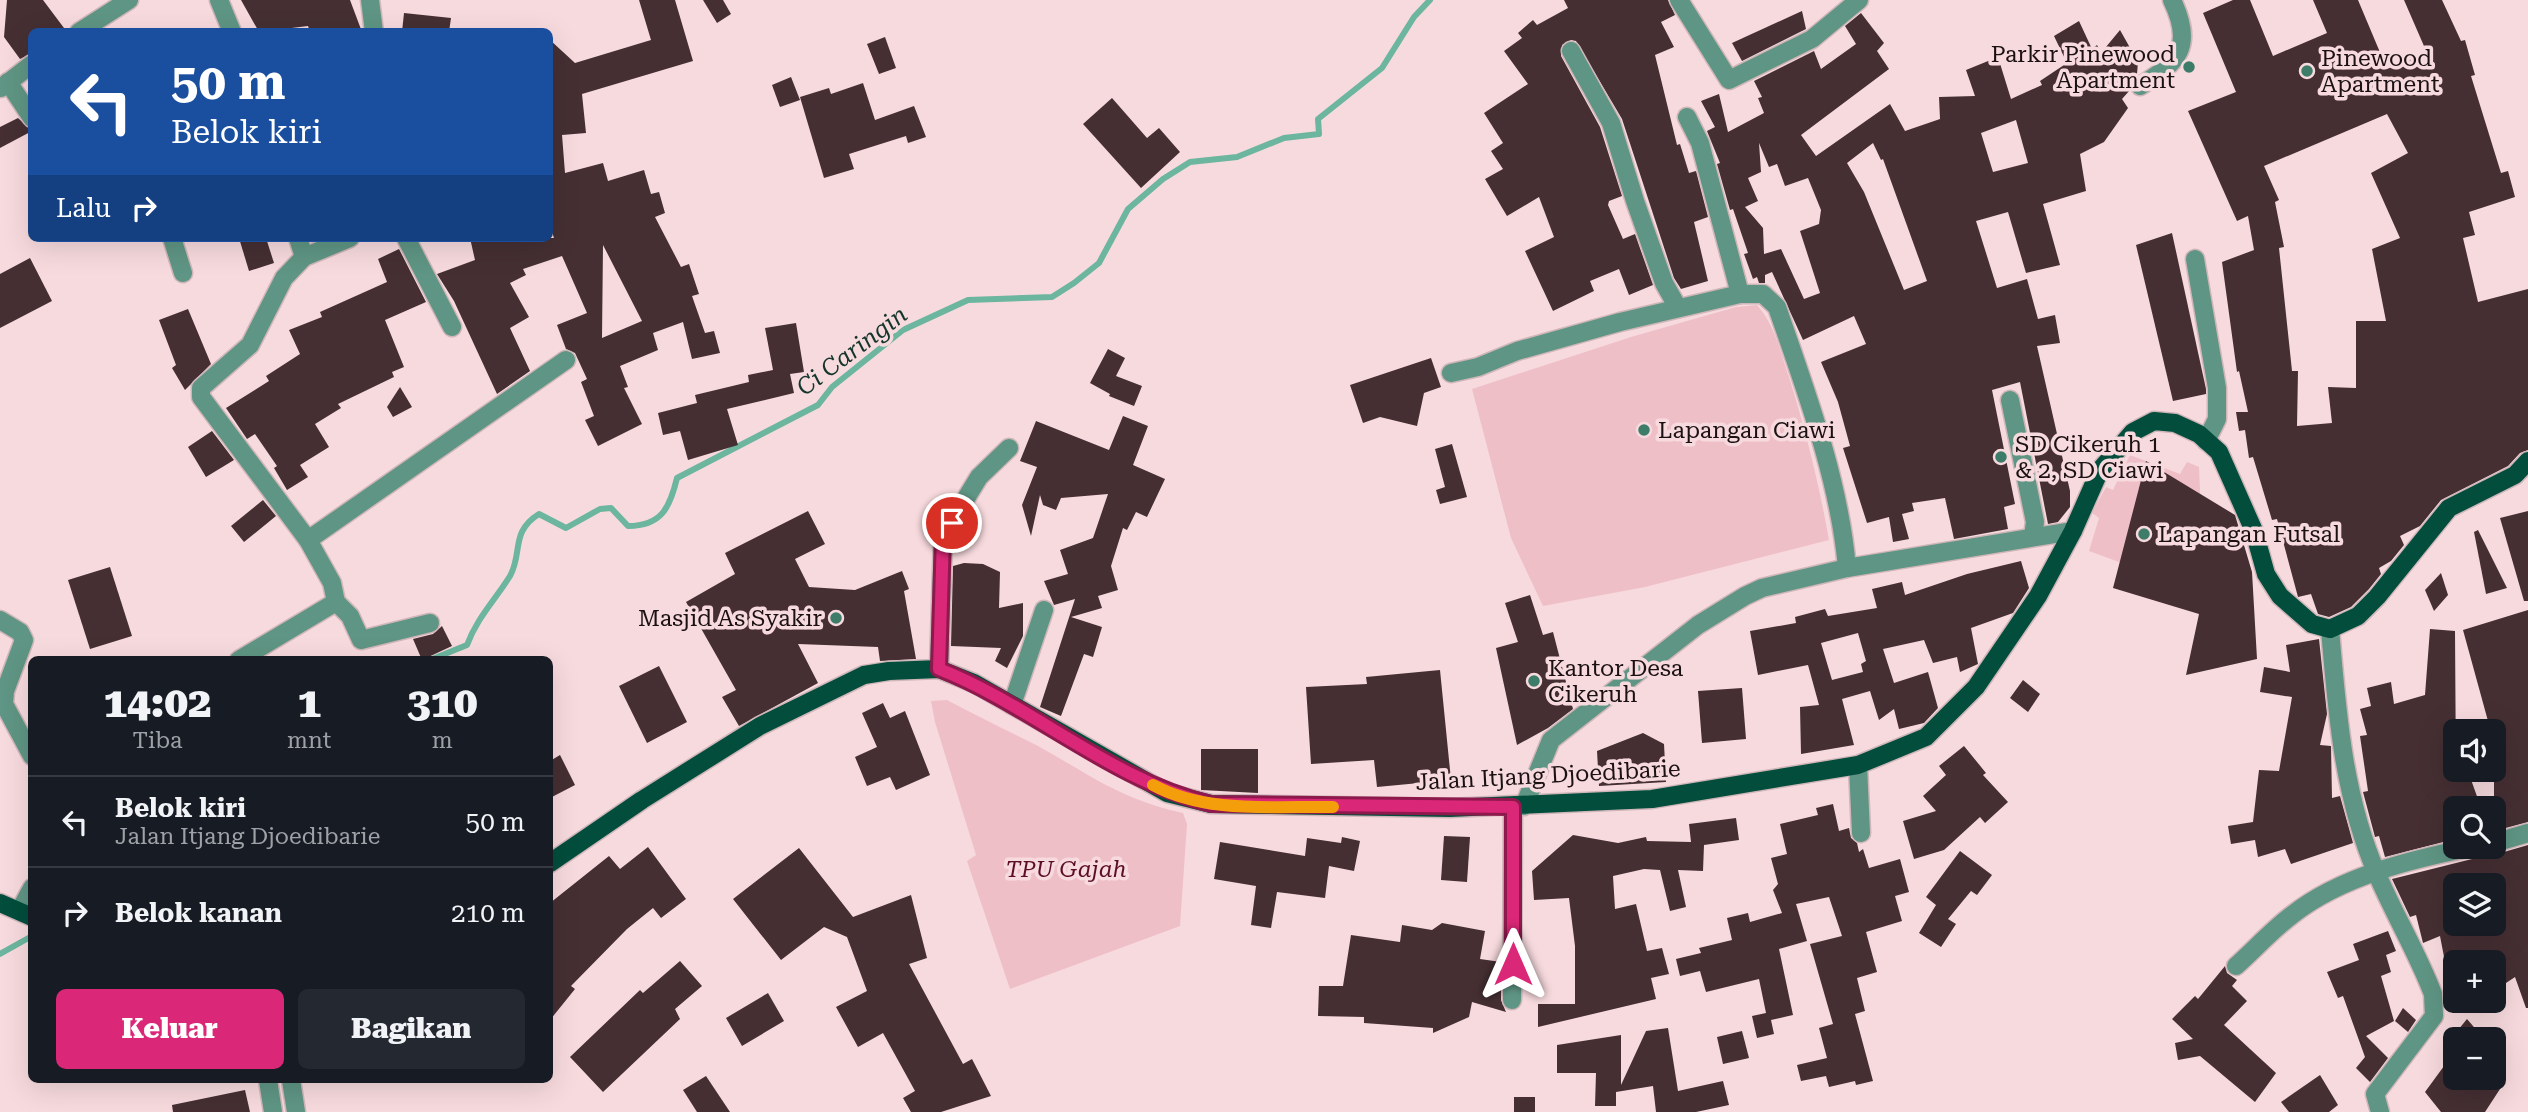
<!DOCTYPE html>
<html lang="id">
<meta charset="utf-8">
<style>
:root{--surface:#171b24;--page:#242831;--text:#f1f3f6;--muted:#9ea1a6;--line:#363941;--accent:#db2777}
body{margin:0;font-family:"Roboto Serif",serif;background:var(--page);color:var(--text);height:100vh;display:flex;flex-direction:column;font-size:26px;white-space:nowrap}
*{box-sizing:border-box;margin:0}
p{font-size:23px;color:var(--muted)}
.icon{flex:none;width:38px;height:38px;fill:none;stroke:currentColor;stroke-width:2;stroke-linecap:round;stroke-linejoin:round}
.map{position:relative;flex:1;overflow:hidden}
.details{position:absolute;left:28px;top:656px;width:525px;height:427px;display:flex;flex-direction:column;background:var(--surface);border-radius:10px;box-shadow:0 7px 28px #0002}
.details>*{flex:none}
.banner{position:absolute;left:28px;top:28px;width:525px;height:214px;border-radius:10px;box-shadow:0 7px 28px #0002;background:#1a4fa0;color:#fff;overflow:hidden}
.controls{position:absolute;left:2443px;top:719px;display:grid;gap:14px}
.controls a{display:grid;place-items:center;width:63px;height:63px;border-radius:10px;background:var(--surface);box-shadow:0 7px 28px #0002;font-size:35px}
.pin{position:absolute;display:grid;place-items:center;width:60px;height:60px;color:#fff;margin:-30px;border:4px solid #fff;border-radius:50%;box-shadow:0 2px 7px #0007}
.me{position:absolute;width:77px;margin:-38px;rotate:0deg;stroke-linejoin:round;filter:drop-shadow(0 0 5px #0008)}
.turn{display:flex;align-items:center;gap:24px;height:147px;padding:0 28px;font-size:32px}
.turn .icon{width:91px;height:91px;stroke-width:2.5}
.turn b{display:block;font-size:49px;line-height:60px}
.then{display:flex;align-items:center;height:66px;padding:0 28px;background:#0003;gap:14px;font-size:26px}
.eta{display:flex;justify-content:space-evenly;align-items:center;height:119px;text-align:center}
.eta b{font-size:42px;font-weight:800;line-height:49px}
.cta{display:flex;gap:14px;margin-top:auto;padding:14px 28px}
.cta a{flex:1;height:80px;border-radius:10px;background:var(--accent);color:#fff;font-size:28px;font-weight:800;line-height:80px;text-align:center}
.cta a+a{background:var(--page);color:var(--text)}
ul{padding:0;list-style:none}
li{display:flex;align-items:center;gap:21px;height:91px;padding:0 28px;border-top:2px solid var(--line)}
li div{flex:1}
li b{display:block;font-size:26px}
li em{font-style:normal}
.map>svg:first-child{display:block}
.green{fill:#efbfc7}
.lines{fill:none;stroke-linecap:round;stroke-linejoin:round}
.stream{stroke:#6cb59e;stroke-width:6}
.building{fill:#452f33;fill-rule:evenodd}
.minor-casing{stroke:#cfb6b9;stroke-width:21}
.major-casing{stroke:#cfb6b9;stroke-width:21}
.minor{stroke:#5f9584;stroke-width:18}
.major{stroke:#024d3c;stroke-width:18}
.route-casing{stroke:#8e194d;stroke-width:18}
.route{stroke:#db2777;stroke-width:12}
.slow{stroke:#f59e0b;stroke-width:12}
.poi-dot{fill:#3e7c6a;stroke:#f7dade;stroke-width:2.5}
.labels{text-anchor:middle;stroke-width:7;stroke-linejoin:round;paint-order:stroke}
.poi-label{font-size:23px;fill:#1b1113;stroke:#f7dade;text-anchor:start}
.street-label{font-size:23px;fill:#1b1113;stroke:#f7dade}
.park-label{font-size:23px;font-style:italic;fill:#5c0e27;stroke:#f7dade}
.water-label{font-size:24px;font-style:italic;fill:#13352b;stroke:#f7dade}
</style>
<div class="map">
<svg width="2528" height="1112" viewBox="0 0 2528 1112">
<rect width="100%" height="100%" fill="#f7dade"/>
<g class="green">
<path d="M1757,305C1775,325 1780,351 1789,377C1806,431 1819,484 1829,540L1645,587L1543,606L1511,538L1472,389L1631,337L1736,307Z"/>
<polygon points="2130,455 2180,474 2187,462 2199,467 2201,514 2179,584 2089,551 2099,518 2092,513 2106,487 2113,490"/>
<path d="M947,700C977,716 1008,731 1038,746C1092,776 1120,799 1183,813L1187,824L1180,926L1010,989L967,861L976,855L935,722L931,701Z"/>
</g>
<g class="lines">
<g class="stream">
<path d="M430,660L467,645C477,618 495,600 510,576C523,553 510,532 539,514L566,528L600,509L611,508L628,526C662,526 670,507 677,478L818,405L832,387L903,330L968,300L1052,297L1074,283L1099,263L1128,209L1163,179L1190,162L1237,157L1284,138L1319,134L1318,119L1382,68L1414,17L1430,0"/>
<polyline points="0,954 32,936"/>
</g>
</g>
<g class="building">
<polygon points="7,0 43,0 67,32 32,32 32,53 20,59 4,37"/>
<polygon points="241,0 350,0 362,32 310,32 308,26 259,32"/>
<path d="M639,0H675L693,61L582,94L586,133L562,135L565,173L603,163L608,181L644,170L651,194L659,192L665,213L655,217L681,267L689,264L699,294L692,296L705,333L714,331L720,353L692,359L683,322L653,333L658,350L620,366L628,387L624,388L642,424L598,446L585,420L594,416L581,382L587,379L575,353L566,349L557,325L587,313L562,256L523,269L526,275L510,283L529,317L510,328L530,371L497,394L454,301L437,274L475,260L470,238H554L550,226V40L575,63L651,40ZM603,245L642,321L602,338Z"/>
<polygon points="703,0 723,0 731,14 717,23"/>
<polygon points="1564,0 1668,0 1675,15 1661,22 1674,47 1655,55 1677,145 1680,144 1689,173 1696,171 1708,217 1694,222 1708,281 1681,289 1674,278 1622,119 1576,41 1571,40 1562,45 1561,56 1600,127 1622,196 1609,201 1608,205 1623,239 1635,234 1653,285 1629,295 1619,269 1590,281 1594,291 1553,311 1525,251 1554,237 1539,197 1507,216 1485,179 1503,169 1491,151 1503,143 1484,113 1528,84 1504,51 1522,38 1518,33 1533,20 1537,25 1568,8"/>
<path d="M2233,0H2250L2273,56L2327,33L2313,0H2358L2387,69L2427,53L2404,0H2442L2461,41L2465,40L2475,75L2471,76L2501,173L2508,171L2515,197L2469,212L2475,235L2463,238L2478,302L2528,289V450L2520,453L2508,466L2441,500L2420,526L2400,536L2404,545L2391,561L2379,568L2381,574L2369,589L2351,607L2329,617L2318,614L2311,594L2298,597L2277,519L2272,520L2253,457L2249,458L2245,430L2239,431L2236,412H2248L2239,371L2237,372L2222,262L2254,250L2248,216L2237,221L2188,111L2236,92L2203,13ZM2387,114L2408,153L2371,173L2400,238L2372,249L2386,321H2356V388L2328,387L2332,423L2297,426L2298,371H2292L2279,248L2284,247L2275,202L2279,200L2264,166Z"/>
<polygon points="1802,11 1806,29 1742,61 1732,43"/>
<polygon points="404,13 451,18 449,32 402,32"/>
<path d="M1861,13L1884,43L1877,51L1889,69L1801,135L1816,156L1890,104L1905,131L1940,119L1939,97L1975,96L1966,70L1998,57L2011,99L2042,85L2040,81L2067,63L2054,36L2079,21L2092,49L2097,45L2101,53L2120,30L2138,62L2137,74L2130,80V90L2122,99L2128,108L2104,142L2080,154L2086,191L2043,204L2060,265L2026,273L2008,212L1976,221L1997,288L2027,279L2038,319L2055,315L2060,343L2037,346L2070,491V507L2058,522L2048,524L2020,382L1992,390L2015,504L2004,507L2008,529L1954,539L1945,498L1912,503L1914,511L1902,514L1909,539L1893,542L1889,517L1867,523L1843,448L1850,446L1838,402L1821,362L1866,344L1854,316L1803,340L1772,272L1765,275V283H1759L1757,277L1753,279L1744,254L1748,253L1733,209L1730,210L1717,164L1720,163L1707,131L1715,127L1701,101L1719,94L1728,132L1764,113L1758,98L1762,97L1754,81L1814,51L1821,69L1856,44L1845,26ZM2016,120L2028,163L1993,172L1981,133ZM1759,143L1769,167L1777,164L1785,186L1808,178L1821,210L1819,224L1800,231L1820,293L1804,299L1781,249L1764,254L1763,228L1745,207L1758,201L1748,178L1761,172ZM1873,143L1881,160L1883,159L1927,281L1904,290L1864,192L1847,163Z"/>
<polygon points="885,37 896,68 879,74 867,44"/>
<polygon points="791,77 800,100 780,107 772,85"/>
<polygon points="863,83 875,120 914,106 926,137 908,143 906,136 849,154 854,169 824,178 800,97 829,88 831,94"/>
<polygon points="1112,98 1147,138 1159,128 1180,152 1141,188 1083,124"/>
<polygon points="18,118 32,131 0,148 0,127"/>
<polygon points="2172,233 2206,389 2206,394 2173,401 2136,245"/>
<polygon points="239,238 266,238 274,263 249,271"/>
<polygon points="399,249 426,302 385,320 404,367 392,372 394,377 338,404 341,408 315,424 329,447 300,465 308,477 287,490 274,468 277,466 255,434 247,439 226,408 269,381 266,376 300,354 289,330 322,317 320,312 387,282 378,259"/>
<polygon points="30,258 52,301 0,328 0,274"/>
<polygon points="188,309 211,364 185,390 172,368 176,365 159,320"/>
<polygon points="796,323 804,372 790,374 794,393 727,409 738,445 688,460 680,431 663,435 658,413 697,403 695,395 749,382 748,375 773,370 765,328"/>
<polygon points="1108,349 1125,358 1116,376 1142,386 1134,406 1109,396 1110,394 1090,383"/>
<polygon points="1431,358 1441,387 1424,393 1417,426 1380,417 1363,423 1350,385"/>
<polygon points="400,387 412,407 393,417 387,407"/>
<polygon points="1123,416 1148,426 1133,465 1165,479 1147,517 1136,512 1127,530 1123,528 1111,566 1118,590 1098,596 1102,608 1071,617 1102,627 1093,657 1084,654 1061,716 1040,707 1075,599 1054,605 1044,581 1068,574 1060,550 1093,538 1108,494 1061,498 1056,510 1043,505 1040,495 1031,536 1022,505 1037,467 1020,461 1036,421 1109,450"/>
<polygon points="212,431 234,460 206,477 188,447"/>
<polygon points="1452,444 1467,497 1440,504 1436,490 1445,487 1435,449"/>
<polygon points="2146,461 2235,515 2252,572 2257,659 2186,675 2199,614 2113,588"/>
<polygon points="263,500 276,516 244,542 231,526"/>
<polygon points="808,511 825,544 795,559 809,587 855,590 902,571 909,589 904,591 916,659 880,661 878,647 798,644 818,683 739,726 722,697 736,690 686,602 735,574 725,553"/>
<polygon points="2528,511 2528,601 2524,601 2500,518"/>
<polygon points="2478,530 2507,588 2486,594 2474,532"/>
<path d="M2021,561L2029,588L2013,613L1971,628L1978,664L1960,672L1957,657L1933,663L1924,640L1883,649L1894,683L1928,672L1938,708L1924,723L1899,729L1894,709L1879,720L1870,691L1842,699L1854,745L1801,754L1800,707L1819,705L1808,665L1758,675L1750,631L1796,623L1795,617L1825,609L1828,616L1877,608L1872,589L1902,582L1905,595L1967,574ZM1858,633L1866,661L1861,664L1863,672L1832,680L1821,643Z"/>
<polygon points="964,563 983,564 1000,572 999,608 1023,603 1023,636 1007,668 995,661 1001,648 951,646 953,566"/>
<polygon points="110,567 132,636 90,649 68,580"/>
<polygon points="2441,573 2448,595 2434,611 2425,590"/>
<polygon points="1530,595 1543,635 1553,632 1573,709 1548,728 1517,745 1496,648 1518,642 1505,603"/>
<polygon points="2528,610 2528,822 2498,830 2494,812 2494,732 2491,732 2463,630"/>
<polygon points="442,626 452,646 422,660 413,639 433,634"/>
<polygon points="2430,629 2455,631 2456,778 2469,774 2479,802 2453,810 2455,839 2385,857 2379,836 2375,837 2363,792 2368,791 2360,736 2367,735 2360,709 2371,706 2367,688 2391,682 2394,704 2425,695"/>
<polygon points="2319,639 2327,714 2320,745 2331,746 2332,798 2340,796 2353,843 2291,864 2285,849 2258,857 2255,840 2231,844 2228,826 2253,822 2259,770 2279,771 2292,697 2260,692 2264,667 2290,672 2286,645"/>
<polygon points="659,666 687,722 647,743 619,686"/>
<polygon points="1440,670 1451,780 1377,787 1374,760 1311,764 1306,687 1367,684 1366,677"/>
<polygon points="2023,680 2040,694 2028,712 2010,698"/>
<polygon points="1742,688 1746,739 1702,743 1698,691"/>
<polygon points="883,703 890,718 905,711 930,775 896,790 890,777 867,786 855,757 877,747 862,713"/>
<polygon points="1643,733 1664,744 1666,782 1599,786 1597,751"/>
<polygon points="1964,746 1986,773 1983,775 2008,802 1985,823 1980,817 1944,850 1914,859 1903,821 1936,811 1923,796 1946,775 1939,766"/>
<polygon points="1201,749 1258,749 1258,793 1201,790"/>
<polygon points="560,755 575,785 550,798 550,761"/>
<polygon points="1833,804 1839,831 1849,828 1851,838 1857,843 1859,852 1863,849 1869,868 1900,859 1909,892 1895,896 1902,921 1866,932 1877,972 1857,978 1865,1011 1855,1014 1873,1081 1856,1085 1855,1081 1829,1087 1826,1076 1801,1081 1797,1065 1827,1058 1819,1028 1833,1024 1810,944 1842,936 1829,897 1796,904 1807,941 1779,949 1793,1015 1771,1020 1774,1034 1757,1038 1752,1016 1766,1013 1759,979 1706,992 1700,971 1680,976 1676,959 1701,953 1699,948 1732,940 1727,918 1748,913 1750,922 1782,913 1773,890 1778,884 1771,858 1787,854 1780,824 1818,815 1816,808"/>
<polygon points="1736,818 1739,840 1704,845 1703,871 1678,870 1686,907 1670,911 1660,870 1644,869 1613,876 1615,909 1636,904 1647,951 1662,948 1669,974 1651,978 1656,999 1538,1027 1538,1004 1575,1004 1575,946 1569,898 1534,900 1532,871 1573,835 1618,843 1646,837 1647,841 1691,842 1689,824"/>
<polygon points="1444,836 1470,837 1467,882 1441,880"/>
<polygon points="1342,837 1360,841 1354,871 1329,866 1325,898 1277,892 1271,928 1251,925 1256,886 1214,879 1220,842 1305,856 1307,838 1341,843"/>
<path d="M2528,845V1008H2526L2515,977L2494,991V962H2445L2440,936L2423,943L2416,915L2410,917L2392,879L2476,858L2484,848L2497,854ZM2455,886H2494V924H2455Z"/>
<polygon points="648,847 686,899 661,918 653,908 627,929 571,986 575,989 550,1020 550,903 609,856 620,869"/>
<polygon points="799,848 853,917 911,895 927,958 909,964 963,1064 972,1059 991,1096 941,1112 911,1112 903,1098 915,1091 883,1033 858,1047 836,1007 867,991 847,937 824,927 781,960 733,899"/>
<polygon points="1960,851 1992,875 1977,895 1971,891 1948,919 1956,924 1941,947 1919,933 1936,905 1926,897"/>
<polygon points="1442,923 1485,931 1480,959 1501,962 1501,1000 1506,1012 1472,1002 1469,1017 1433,1033 1433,1028 1364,1023 1364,1017 1318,1016 1319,986 1343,986 1351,935 1400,942 1402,925 1432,930"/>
<polygon points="2388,931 2396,951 2386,955 2391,972 2381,976 2394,1021 2366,1036 2388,1058 2370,1082 2356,1068 2365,1057 2343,996 2338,998 2327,972 2359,960 2353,944"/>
<polygon points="680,961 702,986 675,1009 680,1019 603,1092 570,1057 640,990 643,993"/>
<polygon points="2225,966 2227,973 2237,980 2232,986 2247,1001 2224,1025 2276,1073 2255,1102 2200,1056 2178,1060 2175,1043 2193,1039 2172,1019 2195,996 2198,999"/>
<polygon points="768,993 784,1021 742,1046 726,1018"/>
<polygon points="2403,1008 2416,1020 2408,1032 2395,1021"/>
<polygon points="2467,1019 2485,1040 2450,1040"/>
<polygon points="1668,1028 1678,1091 1723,1081 1729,1105 1696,1112 1656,1112 1653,1086 1616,1092 1616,1106 1595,1106 1596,1073 1557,1073 1557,1045 1621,1035 1621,1085 1646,1031"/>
<polygon points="1742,1031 1749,1058 1723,1064 1717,1037"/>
<polygon points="2455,1051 2455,1078 2491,1078 2500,1089 2485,1112 2441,1112 2425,1092"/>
<polygon points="2320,1075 2338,1105 2329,1112 2289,1112 2281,1102"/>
<polygon points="706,1076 730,1112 697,1112 683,1090"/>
<polygon points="245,1090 250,1112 173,1112 172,1105"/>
<rect x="1514" y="1097" width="21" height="15"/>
</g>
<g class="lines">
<g class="minor-casing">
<g id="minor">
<polyline points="219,0 232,32"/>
<polyline points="370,0 374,32"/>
<polyline points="1679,0 1729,80 1812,39 1859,0"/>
<polyline points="79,32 129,0"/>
<polyline points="1571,51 1611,123 1635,201 1664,283 1678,308"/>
<polyline points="8,82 32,118"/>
<path d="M2140,86C2179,62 2194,46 2172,0"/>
<polyline points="1,88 32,64"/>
<polyline points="1687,117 1700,143 1740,294"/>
<polyline points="172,238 183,273"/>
<polyline points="298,238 304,257"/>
<polyline points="406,238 452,327"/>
<polyline points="2195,259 2217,388 2217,419 2206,441"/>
<path d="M1451,373L1478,367L1517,351L1620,322L1740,294H1763L1777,307C1806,392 1839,478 1847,568"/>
<polyline points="2010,400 2035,522 2033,536"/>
<polyline points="308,540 566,360"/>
<polyline points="336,602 350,616 361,640 430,623"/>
<polyline points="0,620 20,632 24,640 5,691 4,704 32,756"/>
<path d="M2330,629C2337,712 2343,796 2377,874C2394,914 2417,952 2433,994L2434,1016L2375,1094L2380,1112"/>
<polyline points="239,660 336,602 332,583 308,540 201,397 201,388 250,345 284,278 304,257 350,238"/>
<polyline points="939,669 943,536 979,477 1009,448"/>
<polyline points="1012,705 1044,610"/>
<polyline points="1858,765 1861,833"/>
<polyline points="1524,806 1551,740 1698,625 1745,596 1762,588 1847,568 2073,531"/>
<polyline points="2494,843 2528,833"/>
<polyline points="20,910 32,888"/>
<path d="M2236,966C2255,949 2272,930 2292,915C2341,876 2413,859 2473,847"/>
<polyline points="1512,1000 1513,807"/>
<polyline points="268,1080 273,1112"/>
<polyline points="291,1080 296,1112"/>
</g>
</g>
<g class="major-casing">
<g id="major">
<polyline points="550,863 642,800 760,726 864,675 889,671 939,669 974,683 1167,793 1211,804 1450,808 1652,799 1858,765 1926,737 1976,687 2038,596 2073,531 2100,470 2133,432 2154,421 2175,423 2199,434 2219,452 2254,531 2266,574 2280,596 2312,624 2330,629 2358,616 2377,597 2449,508 2515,475 2528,461"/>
<polyline points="0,903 32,917"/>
</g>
</g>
<use href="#minor" class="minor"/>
<use href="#major" class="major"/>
</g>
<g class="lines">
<g class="route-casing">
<path id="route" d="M952,523L943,536L939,669C1033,706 1112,781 1211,804L1513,807V964"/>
</g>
<use href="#route" class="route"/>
<path class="slow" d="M1153,785C1206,814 1274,806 1333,807"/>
</g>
<g class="poi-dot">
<circle cx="2189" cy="67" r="7"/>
<circle cx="2307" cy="71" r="7"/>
<circle cx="1644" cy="430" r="7"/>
<circle cx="2001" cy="457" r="7"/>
<circle cx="2144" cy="534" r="7"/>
<circle cx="836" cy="618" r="7"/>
<circle cx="1534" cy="681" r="7"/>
</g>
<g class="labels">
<g class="poi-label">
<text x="2175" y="62" text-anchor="end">Parkir Pinewood<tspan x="2175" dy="26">Apartment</tspan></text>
<text x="2321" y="66">Pinewood<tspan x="2321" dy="26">Apartment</tspan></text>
<text x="1658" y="438">Lapangan Ciawi</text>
<text x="2015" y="452">SD Cikeruh 1<tspan x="2015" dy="26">&amp; 2, SD Ciawi</tspan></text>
<text x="2158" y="542">Lapangan Futsal</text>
<text x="822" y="626" text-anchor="end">Masjid As Syakir</text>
<text x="1548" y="676">Kantor Desa<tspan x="1548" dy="26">Cikeruh</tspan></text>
</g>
<g class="street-label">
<text transform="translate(1548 775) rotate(-3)" y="8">Jalan Itjang Djoedibarie</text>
</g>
<g class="park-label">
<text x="1066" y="877">TPU Gajah</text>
</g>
<g class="water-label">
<text transform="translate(852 351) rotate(-37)" y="8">Ci Caringin</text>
</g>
</g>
</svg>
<div class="controls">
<a><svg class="icon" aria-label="sound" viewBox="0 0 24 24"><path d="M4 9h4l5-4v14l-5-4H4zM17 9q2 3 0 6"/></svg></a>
<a><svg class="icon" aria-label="search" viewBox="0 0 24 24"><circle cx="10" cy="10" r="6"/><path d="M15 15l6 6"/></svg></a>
<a><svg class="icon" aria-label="layers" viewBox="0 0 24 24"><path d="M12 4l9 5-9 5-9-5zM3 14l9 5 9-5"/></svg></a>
<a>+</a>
<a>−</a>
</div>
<div class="pin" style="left:952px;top:523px;background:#d93025"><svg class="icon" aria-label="arrive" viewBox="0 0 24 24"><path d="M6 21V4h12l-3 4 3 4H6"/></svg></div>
<svg class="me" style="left:1513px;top:964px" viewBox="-20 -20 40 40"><path d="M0-17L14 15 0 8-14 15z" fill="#db2777" stroke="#fff" stroke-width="4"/></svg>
<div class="banner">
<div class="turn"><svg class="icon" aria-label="left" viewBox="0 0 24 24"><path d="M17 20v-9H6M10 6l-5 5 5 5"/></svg><div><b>50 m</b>Belok kiri</div></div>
<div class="then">Lalu<svg class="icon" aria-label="right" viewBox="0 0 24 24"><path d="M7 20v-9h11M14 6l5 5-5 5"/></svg></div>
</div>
<section class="details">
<div class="eta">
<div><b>14:02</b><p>Tiba</p></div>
<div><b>1</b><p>mnt</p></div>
<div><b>310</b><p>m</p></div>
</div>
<ul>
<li><svg class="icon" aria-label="left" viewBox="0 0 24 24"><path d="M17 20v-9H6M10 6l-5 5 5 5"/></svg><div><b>Belok kiri</b><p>Jalan Itjang Djoedibarie</p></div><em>50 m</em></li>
<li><svg class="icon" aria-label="right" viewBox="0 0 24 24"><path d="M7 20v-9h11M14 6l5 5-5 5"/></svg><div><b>Belok kanan</b></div><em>210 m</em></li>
</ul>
<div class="cta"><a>Keluar</a><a>Bagikan</a></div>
</section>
</div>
